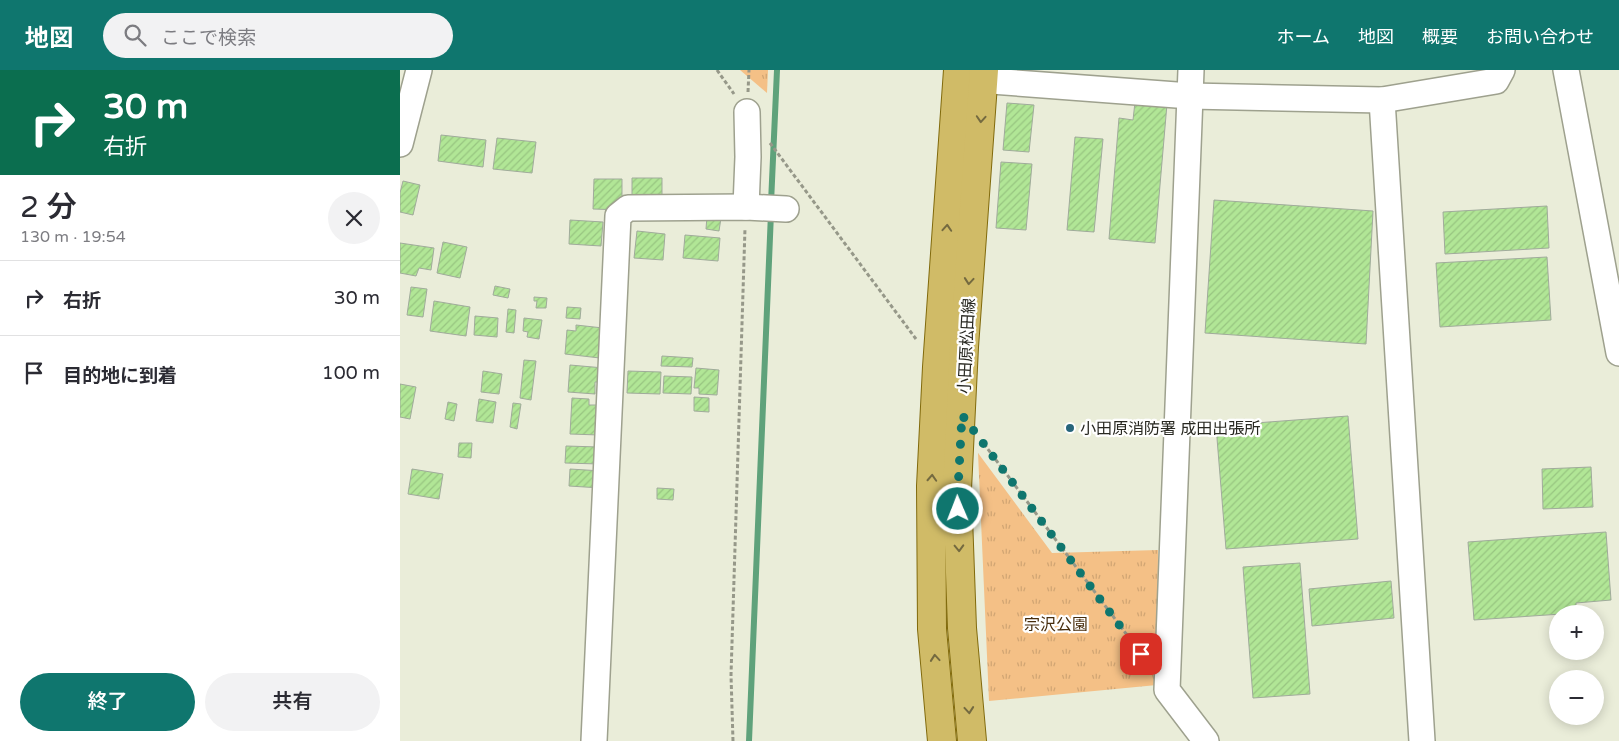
<!DOCTYPE html>
<html lang="ja">
<meta charset="utf-8">
<style>
:root{--surface:#fff;--page:#f2f2f3;--text:#2b2b33;--muted:#7c7c81;--line:#e1e1e2;--accent:#0f766e}
body{margin:0;font-family:"Varela Round","Noto Sans JP",sans-serif;background:var(--page);color:var(--text);height:100vh;display:flex;flex-direction:column;font-size:19px;white-space:nowrap}
*{box-sizing:border-box;margin:0}
p{font-size:16px;color:var(--muted)}
.icon{flex:none;width:28px;height:28px;fill:none;stroke:currentColor;stroke-width:2;stroke-linecap:round;stroke-linejoin:round}
.map{position:relative;flex:1;overflow:hidden}
.side{display:flex;flex-direction:column;background:var(--surface);width:400px}
.side>*{flex:none}
.guide{background:#0b6e4f;color:#fff;overflow:hidden}
.fabs{position:absolute;left:1149px;top:535px;display:grid;gap:10px}
.fabs a{display:grid;place-items:center;width:55px;height:55px;border-radius:50%;background:var(--surface);box-shadow:0 2px 12px #0003;font-size:25px}
.pin{position:absolute;display:grid;place-items:center;width:42px;height:42px;color:#fff;margin:-21px;border-radius:10px;box-shadow:0 2px 8px #0006}
.me{position:absolute;width:55px;margin:-28px;rotate:359deg;stroke-linejoin:round;filter:drop-shadow(0 0 4px #0008)}
.turn{display:flex;align-items:center;gap:18px;height:105px;padding:0 20px;font-size:22px}
.turn .icon{width:65px;height:65px;stroke-width:2.5}
.turn b{display:block;font-size:35px;line-height:42px}
.round{display:grid;place-items:center;flex:none;width:52px;height:52px;border-radius:26px;background:var(--page)}
.overview{display:flex;align-items:center;justify-content:space-between;height:85px;padding:0 20px}
h1{font-size:30px;font-weight:600;line-height:38px}
.cta{display:flex;gap:10px;margin-top:auto;padding:10px 20px}
.cta a{flex:1;height:58px;border-radius:30px;background:var(--accent);color:#fff;font-size:20px;font-weight:600;line-height:58px;text-align:center}
.cta a+a{background:var(--page);color:var(--text)}
ul{padding:0;list-style:none}
li{display:flex;align-items:center;gap:15px;height:75px;padding:0 20px;border-top:1px solid var(--line)}
li div{flex:1}
li b{display:block;font-size:19px}
li em{font-style:normal}
header{display:flex;align-items:center;gap:30px;box-sizing:border-box;height:70px;padding:0 25px;background:var(--accent);color:#fff}
header strong{font-size:24px}
nav{display:flex;gap:28px;margin-inline-start:auto;font-size:18px}
.search{width:350px;height:45px;background:var(--page);display:flex;align-items:center;gap:12px;box-sizing:border-box;padding:0 18px;border-radius:28px;color:var(--muted);font-size:19px}
main{display:flex;flex:1;min-height:0}
.map>svg:first-child{display:block}
.park{fill:url(#park-tufts)}
.lines{fill:none;stroke-linecap:round;stroke-linejoin:round}
.stream{stroke:#5fa27b;stroke-width:6}
.building{fill:url(#building-hatch);stroke:#a0ab9b}
.minor-casing{stroke:#9ea18e;stroke-width:28}
.major-casing{stroke:#816a0c;stroke-width:30}
.path{stroke:#969889;stroke-width:3;stroke-dasharray:4 2.5;stroke-linecap:butt}
.minor{stroke:#fff;stroke-width:25}
.major{stroke:#d0bb67;stroke-width:28}
.oneway{stroke:#746a40}
.route{stroke:#0f766e;stroke-width:9;stroke-dasharray:0 16.2}
.poi-dot{fill:#27657b;stroke:#fff;stroke-width:2}
.labels{text-anchor:middle;stroke-width:4.5;stroke-linejoin:round;paint-order:stroke}
.street-label{font-size:16px;fill:#282821;stroke:#fff}
.poi-label{font-size:16px;fill:#282821;stroke:#fff;text-anchor:start}
.park-label{font-size:16px;fill:#472d0c;stroke:#fff}
</style>
<header>
<strong>地図</strong>
<div class="search"><svg class="icon" aria-label="search" viewBox="0 0 24 24"><circle cx="10" cy="10" r="6"/><path d="M15 15l6 6"/></svg>ここで検索</div>
<nav><a>ホーム</a><a>地図</a><a>概要</a><a>お問い合わせ</a></nav>
</header>
<main>
<section class="side">
<div class="guide">
<div class="turn"><svg class="icon" aria-label="right" viewBox="0 0 24 24"><path d="M7 20v-9h11M14 6l5 5-5 5"/></svg><div><b>30 m</b>右折</div></div>
</div>
<div class="overview"><div><h1>2 分</h1><p>130 m · 19:54</p></div><a class="round"><svg class="icon" aria-label="close" viewBox="0 0 24 24"><path d="M6 6l12 12M18 6L6 18"/></svg></a></div>
<ul>
<li><svg class="icon" aria-label="right" viewBox="0 0 24 24"><path d="M7 20v-9h11M14 6l5 5-5 5"/></svg><div><b>右折</b></div><em>30 m</em></li>
<li><svg class="icon" aria-label="arrive" viewBox="0 0 24 24"><path d="M6 21V4h12l-3 4 3 4H6"/></svg><div><b>目的地に到着</b></div><em>100 m</em></li>
</ul>
<div class="cta"><a>終了</a><a>共有</a></div>
</section>
<div class="map">
<svg width="1219" height="671" viewBox="0 0 1219 671">
<defs>
<pattern id="park-tufts" width="24" height="20" patternUnits="userSpaceOnUse" patternTransform="scale(1.25)"><rect width="24" height="20" fill="#f4c086"/><path d="M3 7l-1-3M5 7V3M7 7l1-3M15 17l-1-3M17 17v-4M19 17l1-3" fill="none" stroke="#d1a573"/></pattern>
<pattern id="building-hatch" width="6" height="6" patternUnits="userSpaceOnUse" patternTransform="scale(1.25)"><rect width="6" height="6" fill="#b1e696"/><path d="M-1 1l2-2M0 6l6-6M5 7l2-2" fill="none" stroke="#98c581"/></pattern>
</defs>
<rect width="100%" height="100%" fill="#eaedd9"/>
<g class="park">
<polygon points="340,0 368,0 367,23"/>
<polygon points="578,383 652,483 758,480 757,615 589,631"/>
</g>
<g class="lines">
<g class="stream">
<polyline points="371,133 377,0"/>
<polyline points="349,671 371,143"/>
</g>
</g>
<g class="building">
<polygon points="735,32 767,34 755,173 709,169 719,48 733,50"/>
<polygon points="607,33 634,35 629,82 603,80"/>
<polygon points="41,65 86,70 83,97 38,91"/>
<polygon points="675,67 703,69 694,162 667,160"/>
<polygon points="97,68 136,72 132,103 93,99"/>
<polygon points="601,92 632,94 626,160 596,158"/>
<polygon points="232,108 262,108 262,133 232,132"/>
<polygon points="194,109 222,109 222,140 193,139"/>
<polygon points="3,111 20,115 13,145 0,142 0,123"/>
<polygon points="814,130 973,141 966,274 805,263"/>
<polygon points="1147,136 1149,178 1045,184 1043,142"/>
<polygon points="307,146 321,148 319,161 306,159"/>
<polygon points="170,150 203,152 201,176 169,174"/>
<polygon points="237,161 265,164 263,190 234,188"/>
<polygon points="285,165 320,168 318,191 283,188"/>
<polygon points="43,172 67,177 60,208 37,203"/>
<polygon points="0,173 34,178 31,200 19,198 16,206 0,203"/>
<polygon points="1147,187 1151,250 1040,257 1036,193"/>
<polygon points="95,216 110,219 108,228 93,225"/>
<polygon points="11,217 27,219 23,247 7,245"/>
<polygon points="134,227 147,228 146,238 136,238 137,231 134,231"/>
<polygon points="34,231 70,237 66,266 30,261"/>
<polygon points="167,237 181,238 180,249 166,248"/>
<polygon points="108,239 116,240 114,263 106,262"/>
<polygon points="75,246 98,248 97,267 74,265"/>
<polygon points="124,248 142,250 139,269 127,267 128,262 123,261"/>
<polygon points="176,255 203,258 200,288 165,284 167,260 176,261"/>
<polygon points="262,286 293,288 292,297 261,296"/>
<polygon points="124,290 136,291 131,330 120,328"/>
<polygon points="170,295 204,298 203,312 195,312 195,324 168,322"/>
<polygon points="296,298 319,300 317,325 299,324 299,318 294,318"/>
<polygon points="83,301 102,304 99,324 81,322"/>
<polygon points="228,301 261,302 260,324 227,323"/>
<polygon points="264,306 292,307 291,324 263,323"/>
<polygon points="0,314 16,317 10,349 0,347"/>
<polygon points="294,327 309,328 309,342 294,341"/>
<polygon points="172,328 189,329 189,335 201,335 199,365 170,364"/>
<polygon points="79,329 96,332 93,353 76,351"/>
<polygon points="48,332 57,334 54,351 45,349"/>
<polygon points="113,333 121,334 117,359 110,357"/>
<polygon points="948,346 958,469 826,479 816,356"/>
<polygon points="59,373 72,373 71,388 58,387"/>
<polygon points="166,376 199,377 199,394 165,393"/>
<polygon points="1191,397 1193,437 1143,439 1142,399"/>
<polygon points="12,399 43,404 39,429 8,424"/>
<polygon points="170,399 202,401 201,418 169,416"/>
<polygon points="257,418 274,419 273,430 257,429"/>
<polygon points="1206,462 1211,530 1176,533 1176,543 1074,550 1068,472"/>
<polygon points="900,493 910,624 853,628 843,497"/>
<polygon points="991,511 994,548 912,556 909,519"/>
</g>
<g class="lines">
<g class="minor-casing">
<g id="minor">
<polyline points="791,0 767,620 806,671"/>
<polyline points="1166,0 1219,283"/>
<polyline points="564,9 790,26 982,30 1096,11 1102,0"/>
<polyline points="982,30 1022,671"/>
<polyline points="0,74 19,0"/>
<polyline points="346,137 348,87 347,42"/>
<polyline points="194,671 218,146 228,138 346,137 386,139"/>
</g>
</g>
<g class="major-casing">
<g id="major">
<polyline points="542,671 532,559 531,416 537,297 558,0"/>
<polyline points="572,671 562,558 557,419 564,277 584,0"/>
</g>
</g>
<g class="path">
<polyline points="317,0 334,24"/>
<polyline points="348,22 349,0"/>
<polyline points="370,73 516,269"/>
<polyline points="584,374 745,589"/>
<polyline points="333,671 331,605 345,158"/>
</g>
<use href="#minor" class="minor"/>
<use href="#major" class="major"/>
</g>
<defs><path id="oneway-chevron" d="M-2-3.5L2.5 0L-2 3.5" fill="none" stroke-width="1.6" stroke-linecap="round" stroke-linejoin="round" transform="scale(1.25)"/></defs>
<g class="oneway">
<use href="#oneway-chevron" transform="translate(581 49) rotate(94)"/>
<use href="#oneway-chevron" transform="translate(547 158) rotate(-86)"/>
<use href="#oneway-chevron" transform="translate(569 211) rotate(95)"/>
<use href="#oneway-chevron" transform="translate(532 408) rotate(-87)"/>
<use href="#oneway-chevron" transform="translate(559 478) rotate(88)"/>
<use href="#oneway-chevron" transform="translate(535 588) rotate(-95)"/>
<use href="#oneway-chevron" transform="translate(569 640) rotate(85)"/>
</g>
<g class="lines">
<polyline class="route" points="558,439 558,419 562,345 741,584"/>
</g>
<circle class="poi-dot" cx="670" cy="358" r="5"/>
<g class="labels">
<g class="street-label">
<text transform="translate(566 276) rotate(-87)" y="6">小田原松田線</text>
</g>
<g class="poi-label">
<text x="680" y="364">小田原消防署 成田出張所</text>
</g>
<g class="park-label">
<text x="656" y="560">宗沢公園</text>
</g>
</g>
</svg>
<div class="fabs">
<a>+</a>
<a>−</a>
</div>
<div class="pin" style="left:741px;top:584px;background:#d93025"><svg class="icon" aria-label="arrive" viewBox="0 0 24 24"><path d="M6 21V4h12l-3 4 3 4H6"/></svg></div>
<svg class="me" style="left:558px;top:439px" viewBox="-20 -20 40 40"><circle r="17" fill="#0f766e" stroke="#fff" stroke-width="3"/><path d="M0-11L8 9 0 5-8 9z" fill="#fff"/></svg>
</div>
</main>
